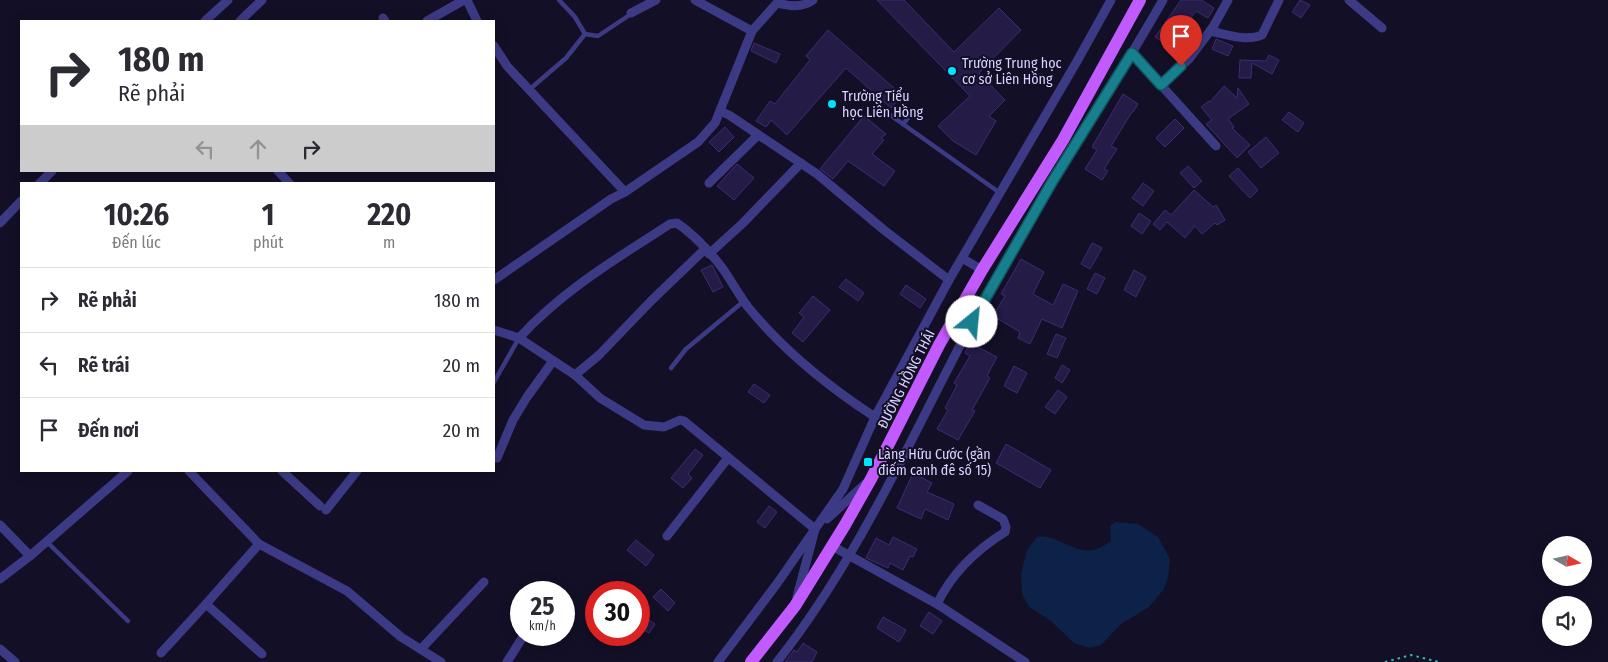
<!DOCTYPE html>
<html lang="vi">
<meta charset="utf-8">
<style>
:root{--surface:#fff;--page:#f2f2f3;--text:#2b2b33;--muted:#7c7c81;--line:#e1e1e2}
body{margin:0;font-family:"Fira Sans Condensed",sans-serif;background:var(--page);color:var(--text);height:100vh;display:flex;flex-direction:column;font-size:19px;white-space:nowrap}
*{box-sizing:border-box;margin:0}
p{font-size:16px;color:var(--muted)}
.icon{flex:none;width:28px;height:28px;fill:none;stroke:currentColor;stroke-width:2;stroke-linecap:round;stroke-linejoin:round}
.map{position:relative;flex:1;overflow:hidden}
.side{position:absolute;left:20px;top:182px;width:475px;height:290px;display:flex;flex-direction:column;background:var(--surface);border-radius:0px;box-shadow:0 2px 12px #0003}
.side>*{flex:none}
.guide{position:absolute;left:20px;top:20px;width:475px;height:152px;border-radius:0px;box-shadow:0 2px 12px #0003;background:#fff;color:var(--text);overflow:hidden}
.needle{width:32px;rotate:99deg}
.buttons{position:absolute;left:1542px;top:536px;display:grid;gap:10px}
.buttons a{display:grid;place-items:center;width:50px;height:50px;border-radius:50%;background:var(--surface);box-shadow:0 2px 12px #0003;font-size:25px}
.speed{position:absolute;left:510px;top:581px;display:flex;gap:10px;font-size:25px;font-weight:700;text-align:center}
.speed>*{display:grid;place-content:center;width:65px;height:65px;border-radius:50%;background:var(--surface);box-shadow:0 2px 12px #0003;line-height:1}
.speed small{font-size:12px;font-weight:400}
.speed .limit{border:8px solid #d22;background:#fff;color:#111}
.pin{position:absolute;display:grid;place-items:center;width:42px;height:42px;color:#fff;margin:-51px -21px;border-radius:50% 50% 50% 0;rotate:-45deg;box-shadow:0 0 5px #0007}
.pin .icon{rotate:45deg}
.me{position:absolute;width:55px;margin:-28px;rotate:28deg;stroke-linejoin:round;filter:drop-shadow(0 0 4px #0008)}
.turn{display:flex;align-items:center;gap:18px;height:105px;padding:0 15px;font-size:22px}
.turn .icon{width:65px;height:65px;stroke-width:2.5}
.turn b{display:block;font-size:35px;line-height:42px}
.lanes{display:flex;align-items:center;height:48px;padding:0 15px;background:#0003;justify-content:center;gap:25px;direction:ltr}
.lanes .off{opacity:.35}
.eta{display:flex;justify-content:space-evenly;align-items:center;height:85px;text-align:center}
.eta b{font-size:30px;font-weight:700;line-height:35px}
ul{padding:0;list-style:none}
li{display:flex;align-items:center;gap:15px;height:65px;padding:0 15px;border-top:1px solid var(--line)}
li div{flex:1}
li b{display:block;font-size:19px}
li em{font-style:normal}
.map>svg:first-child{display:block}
.water{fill:#0c2248}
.building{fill:#241b47;stroke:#3b2d73}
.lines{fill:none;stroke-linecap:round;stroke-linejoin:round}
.path{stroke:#2fb8b0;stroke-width:2;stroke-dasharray:2.5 4;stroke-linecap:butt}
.service{stroke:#3d3a85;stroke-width:4.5}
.minor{stroke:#3d3a85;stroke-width:9}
.primary{stroke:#c25bff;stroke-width:12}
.route-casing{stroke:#10535d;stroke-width:12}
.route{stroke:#187f8f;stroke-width:9}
.poi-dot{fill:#00e5ff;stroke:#130f26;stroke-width:2}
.labels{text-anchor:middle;stroke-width:4;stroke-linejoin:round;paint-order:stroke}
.poi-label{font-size:14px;fill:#d9d4ff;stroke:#130f26;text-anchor:start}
.street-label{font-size:14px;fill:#d9d4ff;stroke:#130f26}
</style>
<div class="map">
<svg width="1608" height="662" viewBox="0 0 1608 662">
<rect width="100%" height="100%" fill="#130f26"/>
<path class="water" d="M1115,522L1138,524L1158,537L1170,559L1168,577L1164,589L1149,607L1121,624L1101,645L1089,648L1074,643L1051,621L1029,607L1022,594L1021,574L1027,550L1037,537C1056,533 1073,554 1093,550C1099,549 1106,544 1111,541L1110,526Z"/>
<g class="building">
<polygon points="877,0 904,0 954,52 999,8 1021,30 979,73 1005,100 989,116 996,121 976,155 953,141 938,126 970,96"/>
<polygon points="1181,0 1201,0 1214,8 1208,18 1196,11 1185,26 1188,27 1183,36 1176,32 1167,45 1155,37"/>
<polygon points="1300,0 1310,5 1301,18 1292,12"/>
<polygon points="828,30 902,95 891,108 846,68 787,135 771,120 766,127 756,121 770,101 775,104 810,60 806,56"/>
<polygon points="1216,39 1233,46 1228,56 1212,49"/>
<polygon points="754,43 780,54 776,63 751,51"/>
<polygon points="1269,55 1279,60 1272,74 1252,63 1251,78 1239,78 1240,60 1266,61"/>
<polygon points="1224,86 1237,98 1238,88 1249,104 1228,119 1234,127 1232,128 1250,145 1237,158 1206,124 1212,120 1201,107 1209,101 1210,102"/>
<polygon points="1123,94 1138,104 1133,112 1132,112 1111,146 1117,149 1104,169 1108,171 1102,180 1085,169 1097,150 1092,147"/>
<polygon points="1289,112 1304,123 1298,132 1282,120"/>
<polygon points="864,116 886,134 881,138 884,140 872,154 895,171 884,186 848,161 833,179 820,169"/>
<polygon points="1175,119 1184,128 1165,147 1156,138"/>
<polygon points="725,127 734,137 719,152 709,142"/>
<polygon points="1266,137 1279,153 1261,168 1248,152"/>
<polygon points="737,164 754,178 734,200 717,186"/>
<polygon points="1188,166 1202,181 1194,188 1180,173"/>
<polygon points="1238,168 1258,190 1250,198 1229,176"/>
<polygon points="1143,183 1154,191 1143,206 1132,198"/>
<polygon points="1194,190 1213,207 1216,205 1225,220 1217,225 1215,223 1202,234 1195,226 1185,238 1167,222 1160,230 1153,224 1165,210 1171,215"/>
<polygon points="1139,213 1151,221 1142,234 1131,226"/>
<polygon points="1092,243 1102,248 1090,269 1081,264"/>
<polygon points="1021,259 1044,272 1033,294 1053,305 1063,284 1078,291 1062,328 1042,319 1030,344 1018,338 1020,332 993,316 1005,296 1001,294"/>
<polygon points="712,265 723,287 713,292 701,270"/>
<polygon points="1134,270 1146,277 1136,297 1124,290"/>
<polygon points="1095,273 1105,278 1097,294 1087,289"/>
<polygon points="846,279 864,293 858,301 839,287"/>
<polygon points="906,285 926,299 920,308 900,294"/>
<polygon points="813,296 830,310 803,342 792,333 804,317 799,313"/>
<polygon points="1056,334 1066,338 1057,358 1047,354"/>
<polygon points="970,343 997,357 987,376 990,378 972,410 975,411 958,440 937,429 948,410 945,408 957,385 954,383 970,356 965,353"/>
<polygon points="1062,365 1070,370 1062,383 1055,378"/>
<polygon points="1014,366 1027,373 1017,393 1004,386"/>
<polygon points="754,384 770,395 764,403 748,392"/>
<polygon points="1058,390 1067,397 1055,414 1045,407"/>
<polygon points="1006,444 1051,470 1040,488 996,463"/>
<polygon points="695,449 703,455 688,474 692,478 683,488 671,478"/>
<polygon points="913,473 932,483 927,492 954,504 948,520 925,509 921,519 897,508"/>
<polygon points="769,506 777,512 765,528 757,522"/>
<polygon points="893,537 917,549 913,557 910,556 903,570 890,563 888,568 866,558 876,538 889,545"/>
<polygon points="636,540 654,555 646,566 627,550"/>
<polygon points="661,589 675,603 668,611 653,597"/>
<polygon points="929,612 942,621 933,634 920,626"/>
<polygon points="643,616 655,624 649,633 639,627 639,622"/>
<polygon points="883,617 906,630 899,642 877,628"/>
<polygon points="803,643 817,652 812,662 785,662 794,650 797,652"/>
</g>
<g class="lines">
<polyline class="path" points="1385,662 1411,655 1439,662"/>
<g class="service">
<polyline points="559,0 575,17 585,34"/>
<polyline points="530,89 566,58 585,34 598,36 631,14"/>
<polyline points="886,112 1000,193"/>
<polyline points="903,124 913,112"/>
<polyline points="671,368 686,349 744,301"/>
<polyline points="494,382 519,338"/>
<polyline points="47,542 128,621"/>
</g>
<g class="minor">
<polyline points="467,0 477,21"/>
<polyline points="695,0 752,31"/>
<polyline points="1349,0 1382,28"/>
<polyline points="631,13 656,0"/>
<polyline points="383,18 385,21"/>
<polyline points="205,21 228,0"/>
<polyline points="240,21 262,0"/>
<polyline points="427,21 464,0"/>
<path d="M1210,31C1226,34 1246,42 1262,35L1279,0"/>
<polyline points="494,46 507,66 625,192"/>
<polyline points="1132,53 1216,146"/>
<polyline points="1161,85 1189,59 1213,27 1228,0"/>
<polyline points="720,111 729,115 817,174 884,230 949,280"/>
<polyline points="278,171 290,184"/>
<polyline points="709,183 758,135"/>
<polyline points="39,184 52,171"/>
<polyline points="0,223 21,201"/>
<polyline points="709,254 743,223 801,163"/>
<polyline points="962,258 982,270"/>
<path d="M494,280L611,199L625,192L698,142L715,123L752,31L777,3C788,6 803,8 813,0"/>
<polyline points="494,330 519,338 575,375 600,398 644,425 664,427 680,420 684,421 815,529 797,597"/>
<path d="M519,338C562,291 617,258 670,224L677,223C694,235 711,253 723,269C732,282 739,295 748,307C783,350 829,387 875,417"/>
<polyline points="575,375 599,355 651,301 705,249"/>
<polyline points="497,458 513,420 527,397 553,361"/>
<polyline points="189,471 259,544 347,591 401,637 441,662"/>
<polyline points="282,471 320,506"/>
<polyline points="326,510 357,471"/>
<polyline points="827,519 865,484"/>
<polyline points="0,525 30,556"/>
<polyline points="667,536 728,458"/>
<polyline points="259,544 206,604 262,654"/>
<polyline points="832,546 937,604 1025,662"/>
<polyline points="0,579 30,556 128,471"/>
<path d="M937,604C952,573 976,550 1005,532L1006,527L1003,519L978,505"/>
<polyline points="0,649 15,662"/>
<polyline points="421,649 484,582"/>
<polyline points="161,653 206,604"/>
<polyline points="507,662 524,635"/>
<polyline points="718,662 776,585 843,489 875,417 949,280 1076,63 1111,0"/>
<path d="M777,662C866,549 920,416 989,291C1044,192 1107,98 1163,0"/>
</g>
<polyline class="primary" points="751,662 795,606 845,525 871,479 939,345 982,270 1063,140 1140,0"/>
</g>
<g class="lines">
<g class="route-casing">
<polyline id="route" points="972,322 1052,182 1132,53 1161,85 1181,66"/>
</g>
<use href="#route" class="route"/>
</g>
<g class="poi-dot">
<circle cx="952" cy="71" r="5"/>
<circle cx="832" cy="104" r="5"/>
<rect x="863" y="457" width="10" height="10" rx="2.5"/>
</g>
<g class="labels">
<g class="poi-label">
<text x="962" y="68">Trường Trung học<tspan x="962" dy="16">cơ sở Liên Hồng</tspan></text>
<text x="842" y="101">Trường Tiểu<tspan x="842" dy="16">học Liên Hồng</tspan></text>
<text x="878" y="459">Làng Hữu Cước (gần<tspan x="878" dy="16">điếm canh đê số 15)</tspan></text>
</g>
<g class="street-label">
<text transform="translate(906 379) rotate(-63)" y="5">ĐƯỜNG HỒNG THÁI</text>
</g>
</g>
</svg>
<div class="buttons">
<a><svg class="needle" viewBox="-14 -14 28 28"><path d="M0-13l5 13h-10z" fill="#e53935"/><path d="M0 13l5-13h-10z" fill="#7c7c81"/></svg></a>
<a><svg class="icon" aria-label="sound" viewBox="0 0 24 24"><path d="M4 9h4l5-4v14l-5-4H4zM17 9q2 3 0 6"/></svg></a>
</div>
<div class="speed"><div>25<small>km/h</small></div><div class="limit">30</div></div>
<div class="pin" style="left:1181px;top:66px;background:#d93025"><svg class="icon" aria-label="arrive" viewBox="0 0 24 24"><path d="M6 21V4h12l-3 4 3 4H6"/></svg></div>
<svg class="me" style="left:972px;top:322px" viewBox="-20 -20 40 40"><circle r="19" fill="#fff"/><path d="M0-13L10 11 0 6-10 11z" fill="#187f8f"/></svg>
<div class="guide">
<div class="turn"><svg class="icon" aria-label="right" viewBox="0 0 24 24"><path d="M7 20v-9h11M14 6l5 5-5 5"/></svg><div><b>180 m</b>Rẽ phải</div></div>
<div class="lanes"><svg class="icon off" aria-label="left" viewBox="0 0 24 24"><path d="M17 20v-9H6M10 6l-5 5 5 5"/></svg><svg class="icon off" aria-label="ahead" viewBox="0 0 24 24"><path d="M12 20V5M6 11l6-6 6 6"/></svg><svg class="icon" aria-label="right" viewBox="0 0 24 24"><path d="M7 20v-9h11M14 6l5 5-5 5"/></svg></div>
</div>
<section class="side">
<div class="eta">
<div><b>10:26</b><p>Đến lúc</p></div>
<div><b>1</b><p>phút</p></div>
<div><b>220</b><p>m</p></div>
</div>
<ul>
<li><svg class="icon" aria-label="right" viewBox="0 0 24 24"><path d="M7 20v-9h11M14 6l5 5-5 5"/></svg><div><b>Rẽ phải</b></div><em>180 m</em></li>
<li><svg class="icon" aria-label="left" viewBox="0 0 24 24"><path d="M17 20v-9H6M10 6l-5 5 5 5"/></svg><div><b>Rẽ trái</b></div><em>20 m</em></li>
<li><svg class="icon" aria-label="arrive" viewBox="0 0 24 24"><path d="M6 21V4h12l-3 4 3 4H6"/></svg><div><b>Đến nơi</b></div><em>20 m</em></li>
</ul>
</section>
</div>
